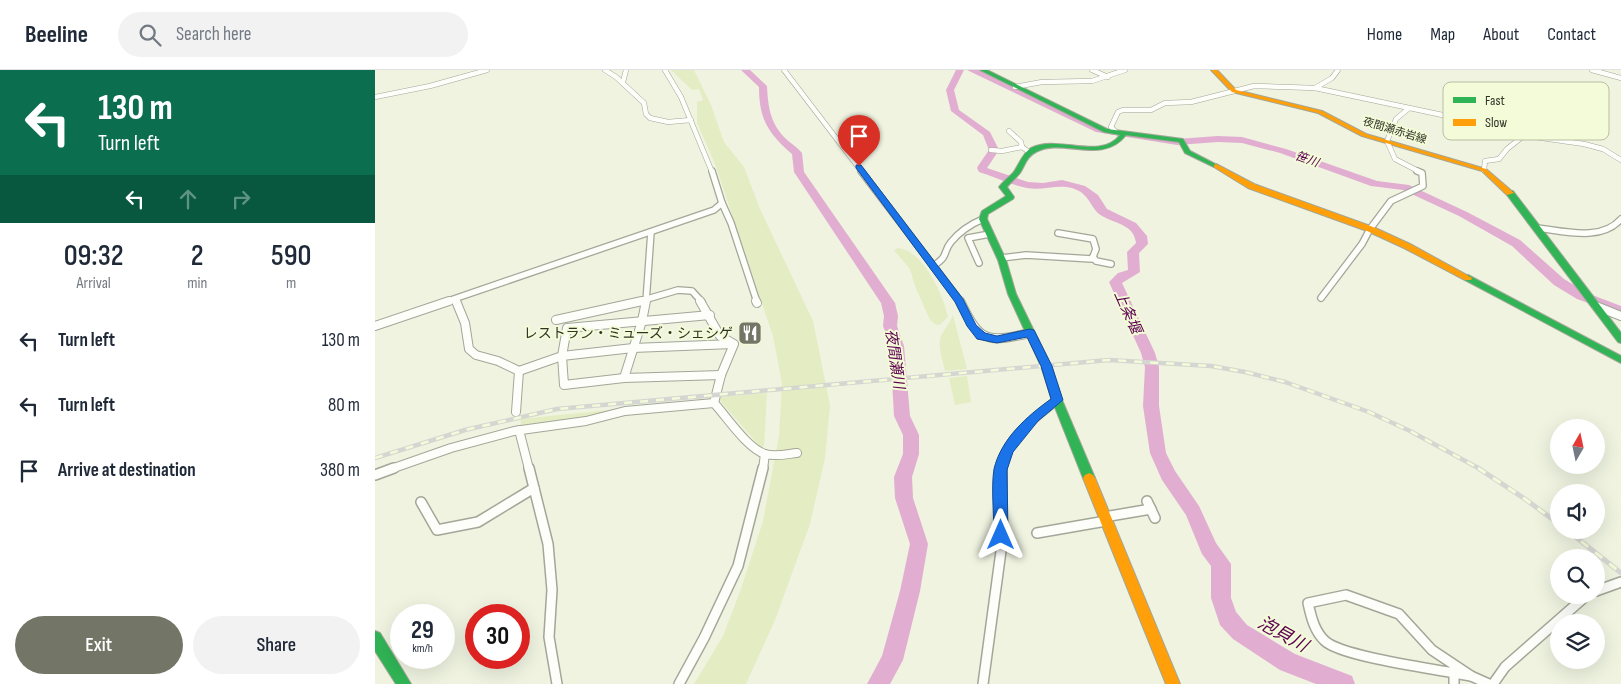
<!DOCTYPE html>
<meta charset="utf-8">
<style>
:root{--surface:#fff;--page:#f2f2f3;--text:#1f2937;--muted:#747a83;--line:#e0e1e3;--accent:#737667}
body{margin:0;font-family:"Sofia Sans Condensed","Noto Sans JP",sans-serif;background:var(--page);color:var(--text);height:100vh;display:flex;flex-direction:column;font-size:19px;white-space:nowrap}
*{box-sizing:border-box;margin:0}
p{font-size:16px;color:var(--muted)}
.icon{flex:none;width:28px;height:28px;fill:none;stroke:currentColor;stroke-width:2;stroke-linecap:round;stroke-linejoin:round}
.map{position:relative;flex:1;overflow:hidden}
.sheet{display:flex;flex-direction:column;background:var(--surface);width:375px}
.sheet>*{flex:none}
.top-card{background:#0b6e4f;color:#fff;overflow:hidden}
.needle{width:32px;rotate:9deg}
.controls{position:absolute;left:1175px;top:349px;display:grid;gap:10px}
.controls a{display:grid;place-items:center;width:55px;height:55px;border-radius:50%;background:var(--surface);box-shadow:0 5px 20px #0002;font-size:25px}
.speed{position:absolute;left:15px;top:534px;display:flex;gap:10px;font-size:25px;font-weight:700;text-align:center}
.speed>*{display:grid;place-content:center;width:65px;height:65px;border-radius:50%;background:var(--surface);box-shadow:0 5px 20px #0002;line-height:1}
.speed small{font-size:12px;font-weight:400}
.speed .limit{border:8px solid #d22;background:#fff;color:#111}
.pin{position:absolute;display:grid;place-items:center;width:42px;height:42px;color:#fff;margin:-51px -21px;border-radius:50% 50% 50% 0;rotate:-45deg;box-shadow:0 0 5px #0007}
.pin .icon{rotate:45deg}
.me{position:absolute;width:55px;margin:-28px;rotate:0deg;stroke-linejoin:round;filter:drop-shadow(0 0 4px #0008)}
.turn{display:flex;align-items:center;gap:18px;height:105px;padding:0 15px;font-size:22px}
.turn .icon{width:65px;height:65px;stroke-width:2.5}
.turn b{display:block;font-size:35px;line-height:42px}
.lanes{display:flex;align-items:center;height:48px;padding:0 15px;background:#0003;justify-content:center;gap:25px;direction:ltr}
.lanes .off{opacity:.35}
.eta{display:flex;justify-content:space-evenly;align-items:center;height:85px;text-align:center}
.eta b{font-size:30px;font-weight:600;line-height:35px}
.action{display:flex;gap:10px;margin-top:auto;padding:10px 15px}
.action a{flex:1;height:58px;border-radius:30px;background:var(--accent);color:#fff;font-size:20px;font-weight:600;line-height:58px;text-align:center}
.action a+a{background:var(--page);color:var(--text)}
ul{padding:0;list-style:none}
li{display:flex;align-items:center;gap:15px;height:65px;padding:0 15px}
li div{flex:1}
li b{display:block;font-size:19px}
li em{font-style:normal}
header{display:flex;align-items:center;gap:30px;box-sizing:border-box;height:70px;padding:0 25px;background:var(--surface);border-bottom:1px solid var(--line)}
header strong{font-size:24px}
nav{display:flex;gap:28px;margin-inline-start:auto;font-size:18px}
.search{width:350px;height:45px;background:var(--page);display:flex;align-items:center;gap:12px;box-sizing:border-box;padding:0 18px;border-radius:28px;color:var(--muted);font-size:19px}
main{display:flex;flex:1;min-height:0}
.map>svg:first-child{display:block}
.green{fill:#e4ecc3}
.lines{fill:none;stroke-linecap:round;stroke-linejoin:round}
.river{fill:#e1aed1;fill-rule:evenodd}
.street-far3-casing{stroke:#a3a798;stroke-width:5.5}
.street-far2-casing{stroke:#a3a798;stroke-width:8}
.street-far1-casing{stroke:#a3a798;stroke-width:10}
.street-casing{stroke:#a3a798;stroke-width:12}
.fast-casing{stroke:#a3a798;stroke-width:2}
.slow-casing{stroke:#a3a798;stroke-width:2}
.street-far3{stroke:#fdfdfa;stroke-width:4.5}
.street-far2{stroke:#fdfdfa;stroke-width:5.5}
.street-far1{stroke:#fdfdfa;stroke-width:8}
.street{stroke:#fdfdfa;stroke-width:9}
.fast{fill:#30b455;fill-rule:evenodd}
.slow{fill:#ff9f0a;fill-rule:evenodd}
.rail-far1-casing{stroke:#d5d6d1;stroke-width:4.5}
.rail-casing{stroke:#d5d6d1;stroke-width:5}
.rail-far1{stroke:#f3fbd8;stroke-width:2.5;stroke-dasharray:8;stroke-linecap:butt}
.rail{stroke:#f3fbd8;stroke-width:3;stroke-dasharray:9;stroke-linecap:butt}
.route{fill:#1a73e8;stroke:#114b97}
.labels{text-anchor:middle;stroke-width:4;stroke-linejoin:round;paint-order:stroke}
.far-street-label{font-size:11px;fill:#303326;stroke:#f3fbd8}
.far-water-label{font-size:12px;font-style:italic;fill:#5b004f;stroke:#f3fbd8}
.poi-label{font-size:14px;fill:#303326;stroke:#f3fbd8;text-anchor:end}
.water-label{font-size:15px;font-style:italic;fill:#5b004f;stroke:#f3fbd8}
.near-water-label{font-size:18px;font-style:italic;fill:#5b004f;stroke:#f3fbd8}
.key{fill:#f3fbd8;stroke:#b8bfa3;stroke-width:1}
.key-label{font-size:14px;fill:#303326}
</style>
<header>
<strong>Beeline</strong>
<div class="search"><svg class="icon" aria-label="search" viewBox="0 0 24 24"><circle cx="10" cy="10" r="6"/><path d="M15 15l6 6"/></svg>Search here</div>
<nav><a>Home</a><a>Map</a><a>About</a><a>Contact</a></nav>
</header>
<main>
<section class="sheet">
<div class="top-card">
<div class="turn"><svg class="icon" aria-label="left" viewBox="0 0 24 24"><path d="M17 20v-9H6M10 6l-5 5 5 5"/></svg><div><b>130 m</b>Turn left</div></div>
<div class="lanes"><svg class="icon" aria-label="left" viewBox="0 0 24 24"><path d="M17 20v-9H6M10 6l-5 5 5 5"/></svg><svg class="icon off" aria-label="ahead" viewBox="0 0 24 24"><path d="M12 20V5M6 11l6-6 6 6"/></svg><svg class="icon off" aria-label="right" viewBox="0 0 24 24"><path d="M7 20v-9h11M14 6l5 5-5 5"/></svg></div>
</div>
<div class="eta">
<div><b>09:32</b><p>Arrival</p></div>
<div><b>2</b><p>min</p></div>
<div><b>590</b><p>m</p></div>
</div>
<ul>
<li><svg class="icon" aria-label="left" viewBox="0 0 24 24"><path d="M17 20v-9H6M10 6l-5 5 5 5"/></svg><div><b>Turn left</b></div><em>130 m</em></li>
<li><svg class="icon" aria-label="left" viewBox="0 0 24 24"><path d="M17 20v-9H6M10 6l-5 5 5 5"/></svg><div><b>Turn left</b></div><em>80 m</em></li>
<li><svg class="icon" aria-label="arrive" viewBox="0 0 24 24"><path d="M6 21V4h12l-3 4 3 4H6"/></svg><div><b>Arrive at destination</b></div><em>380 m</em></li>
</ul>
<div class="action"><a>Exit</a><a>Share</a></div>
</section>
<div class="map">
<svg width="1246" height="614" viewBox="0 0 1246 614">
<rect width="100%" height="100%" fill="#eff3e0"/>
<g class="green">
<polygon points="296,0 319,0 336,35 349,72 369,97 385,139 438,251 455,335 450,388 435,454 400,550 371,614 319,614 348,566 366,519 388,451 404,366 407,313 398,266 340,94 322,53 322,32 328,30 324,19 317,20"/>
<path d="M523,178C549,181 568,225 573,247L564,255L560,254L555,250L540,216L535,199L519,180Z"/>
<path d="M578,245L592,299L570,301C568,291 562,275 566,266C570,258 575,253 578,245Z"/>
<polygon points="592,306 596,332 580,335 574,308"/>
<polygon points="392,323 389,376 386,378 342,327"/>
<polygon points="332,330 145,359 146,349"/>
</g>
<g class="lines">
<g class="river">
<path d="M366,0H375L392,16C393,36 395,52 409,67C415,73 422,77 427,83L429,102L520,233L523,246L522,256L529,276L535,346L544,365V384L537,407L538,428L553,474L545,521L528,590L515,614H492L507,586L525,521L535,474L520,428L519,407L528,384V365L519,346L515,276L508,256L509,246L506,233L419,102L417,84C393,63 384,49 384,17Z"/>
<path d="M581,0H589L579,20L584,40L615,62L624,80L612,98L653,112L668,113L687,110L710,116L723,125L732,139L761,153L772,166L773,174L764,183L765,202L747,213L780,283L784,297V336L791,383L800,401L824,436L841,473L856,494V528L861,542L872,555L920,584L977,606L980,614H941L905,600L858,569L845,555L836,528V496L827,484L811,445L787,410L775,383L768,336L770,297L766,283L734,212L743,203L753,200L752,182L761,173C759,153 738,154 724,144C714,135 715,124 697,118C682,114 667,121 652,118C636,115 620,107 604,102L602,98L603,96L614,80L608,65L576,41L571,20Z"/>
<polygon points="592,0 603,0 726,58 802,69 843,66 867,67 911,79 1002,111 1034,115 1092,142 1145,170 1189,209 1212,223 1246,236 1246,245 1202,229 1179,215 1137,176 1084,146 1028,120 996,116 905,83 867,73 843,72 802,75 721,62"/>
</g>
<g class="street-far3-casing">
<g id="street-far3">
<polyline points="230,0 241,7 269,33 271,44 275,48 293,52 316,50"/>
<polyline points="290,0 306,27 337,102"/>
<polyline points="409,0 487,102"/>
<polyline points="717,0 733,7"/>
<polyline points="1217,0 1246,8"/>
<polyline points="248,12 251,0"/>
<polyline points="640,17 667,12 717,11 750,0"/>
<polyline points="940,18 957,8 963,0"/>
<polyline points="0,27 55,16 112,0"/>
<polyline points="1033,39 1021,49 1012,71 1020,89 1045,102"/>
<polyline points="634,61 646,72 647,77"/>
<polyline points="741,62 736,57 743,42 748,40 776,40 790,33 816,32 879,16 940,18 1110,54 1138,64 1209,74 1228,79 1246,90"/>
<polyline points="616,80 627,81 647,77 654,82"/>
<polyline points="1109,100 1110,91 1124,89 1132,79 1147,67 1145,65"/>
</g>
</g>
<g class="street-far2-casing">
<g id="street-far2">
<polyline points="486,101 586,232"/>
<polyline points="347,133 356,153 382,232"/>
<path d="M1162,158C1189,161 1226,172 1246,149"/>
<polyline points="718,187 721,191 736,194"/>
<polyline points="626,188 651,185 717,189 721,179 718,169 683,163"/>
<polyline points="604,193 593,168 615,164"/>
<path d="M558,196C575,185 567,183 576,172C585,161 596,154 608,149"/>
<polyline points="946,228 987,174 995,159 1016,131 1048,116 1047,103 1042,101"/>
<polyline points="81,230 82,232"/>
<polyline points="70,232 339,140 347,133 337,101"/>
<polyline points="262,232 303,220 317,221 327,232"/>
<polyline points="271,232 276,162"/>
</g>
</g>
<g class="street-far1-casing">
<g id="street-far1">
<polyline points="81,231 90,253 94,279 101,285 123,291 144,301 141,342"/>
<polyline points="325,231 345,266 359,274 346,305 339,333"/>
<polyline points="381,231 382,233"/>
<path d="M585,231C605,272 610,273 655,263"/>
<polyline points="1221,236 1246,246"/>
<polyline points="335,245 192,258 187,286 189,315 249,308 346,305"/>
<polyline points="181,250 267,231"/>
<polyline points="0,256 74,231"/>
<polyline points="144,301 187,286 258,278 358,274"/>
<polyline points="249,308 267,251 271,231"/>
<polyline points="144,360 154,399"/>
<path d="M16,399L76,378L139,361L211,351L250,341L339,333C352,347 372,378 390,384C400,387 412,384 422,383"/>
<polyline points="388,399 390,384"/>
<path d="M626,399C628,393 629,386 632,380C642,360 665,344 682,330"/>
</g>
</g>
<g class="street-casing">
<g id="street">
<polyline points="154,398 173,474 177,520 174,567 182,614"/>
<polyline points="0,405 19,398"/>
<polyline points="772,431 780,448"/>
<polyline points="46,432 62,460 103,452 159,418"/>
<polyline points="729,447 776,439"/>
<polyline points="662,463 731,451"/>
<polyline points="1221,521 1246,512"/>
<path d="M1079,603C1053,598 966,586 950,571C939,561 936,546 933,533L971,525L1024,544L1057,580L1096,606"/>
<polyline points="304,614 329,568 363,496 388,398"/>
<polyline points="608,614 626,481 627,398"/>
<polyline points="1079,614 1079,603 1096,606 1114,614"/>
<polyline points="1118,614 1130,597 1212,525"/>
</g>
</g>
<g class="fast-casing">
<g id="fast">
<path d="M605,0H612L732,59L808,69L815,81L844,96L839,97L810,83L804,72L751,65C727,96 687,67 661,82C652,86 650,95 645,103C641,108 636,112 632,117L639,127L638,129L613,144L612,149L631,190L641,224L676,296L687,330L720,408L718,411L714,413L710,411L708,408L677,330L666,296L633,224L623,190L604,149L607,141L631,126L624,117C628,112 633,108 638,103C644,95 647,84 656,78C683,64 725,91 745,65L729,62Z"/>
<polygon points="1132,121 1138,121 1246,263 1246,273 1243,272 1132,125"/>
<polygon points="1093,205 1246,286 1246,293 1090,210 1089,208"/>
<polygon points="0,561 5,563 36,614 21,614 0,581"/>
</g>
</g>
<g class="slow-casing">
<g id="slow">
<polygon points="836,0 842,0 861,20 947,41 991,64 1111,99 1139,123 1132,125 1107,101 987,66 943,43 857,22"/>
<polygon points="841,94 879,114 998,157 1035,174 1097,208 1096,210 1090,210 1029,178 992,161 873,118 839,97 839,95"/>
<polygon points="714,403 718,405 720,408 805,614 791,614 708,408 710,405"/>
</g>
</g>
<use href="#street-far3" class="street-far3"/>
<use href="#street-far2" class="street-far2"/>
<use href="#street-far1" class="street-far1"/>
<use href="#street" class="street"/>
<use href="#fast" class="fast"/>
<use href="#slow" class="slow"/>
<g class="rail-far1-casing">
<polyline id="rail-far1" points="0,388 90,360 182,339 734,290 836,296 870,302 910,312 994,342 1035,361 1105,399"/>
</g>
<g class="rail-casing">
<g id="rail">
<polyline points="1103,398 1150,429 1184,454"/>
<polyline points="1192,460 1246,503"/>
</g>
</g>
<use href="#rail-far1" class="rail-far1"/>
<use href="#rail" class="rail"/>
</g>
<path class="route" d="M481,95H486L588,229L601,255L610,263L622,266L655,259L659,260L677,296L688,330L663,351L638,382L632,400L633,465L631,469L626,471L621,469L619,465C619,446 616,417 619,399C626,369 652,346 676,329L666,296L652,267L622,273L602,269L592,256L580,232L481,98Z"/>
<defs>
<g id="restaurant-square" transform="scale(1.25)"><rect x="-9" y="-9" width="18" height="18" rx="4" fill="#737667" stroke="#f3fbd8"/><path d="M-5-6h1v4h1v-4h1v4h1v-4h1v5L-1.5 .5V6h-2V.5L-5-1ZM5-6V6H3V1.5H1.5Q1.5-4 5-6Z" fill="#fff"/></g>
</defs>
<g fill-rule="evenodd">
<use href="#restaurant-square" x="375" y="263"/>
</g>
<g class="labels">
<g class="far-street-label">
<text transform="translate(1020 60) rotate(17)" y="4">夜間瀬赤岩線</text>
</g>
<g class="far-water-label">
<text transform="translate(932 89) rotate(20)" y="4">笹川</text>
</g>
<g class="poi-label">
<text x="358" y="268">レストラン・ミューズ・シェシゲ</text>
</g>
<g class="water-label">
<text transform="translate(753 242) rotate(66)" y="5">上条堰</text>
<text transform="translate(520 289) rotate(82)" y="5">夜間瀬川</text>
</g>
<g class="near-water-label">
<text transform="translate(908 564) rotate(29)" y="6">泡貝川</text>
</g>
</g>
<rect x="1068" y="12" width="166" height="58" rx="8" class="key"/>
<rect x="1078" y="27" width="23" height="6" fill="#30b455"/>
<rect x="1078" y="49" width="23" height="7" fill="#ff9f0a"/>
<g class="key-label">
<text x="1110" y="35">Fast</text>
<text x="1110" y="57">Slow</text>
</g>
</svg>
<div class="controls">
<a><svg class="needle" viewBox="-14 -14 28 28"><path d="M0-13l5 13h-10z" fill="#e53935"/><path d="M0 13l5-13h-10z" fill="#747a83"/></svg></a>
<a><svg class="icon" aria-label="sound" viewBox="0 0 24 24"><path d="M4 9h4l5-4v14l-5-4H4zM17 9q2 3 0 6"/></svg></a>
<a><svg class="icon" aria-label="search" viewBox="0 0 24 24"><circle cx="10" cy="10" r="6"/><path d="M15 15l6 6"/></svg></a>
<a><svg class="icon" aria-label="layers" viewBox="0 0 24 24"><path d="M12 4l9 5-9 5-9-5zM3 14l9 5 9-5"/></svg></a>
</div>
<div class="speed"><div>29<small>km/h</small></div><div class="limit">30</div></div>
<div class="pin" style="left:484px;top:96px;background:#d93025"><svg class="icon" aria-label="arrive" viewBox="0 0 24 24"><path d="M6 21V4h12l-3 4 3 4H6"/></svg></div>
<svg class="me" style="left:626px;top:465px" viewBox="-20 -20 40 40"><path d="M0-17L14 15 0 8-14 15z" fill="#1a73e8" stroke="#fff" stroke-width="4"/></svg>
</div>
</main>
